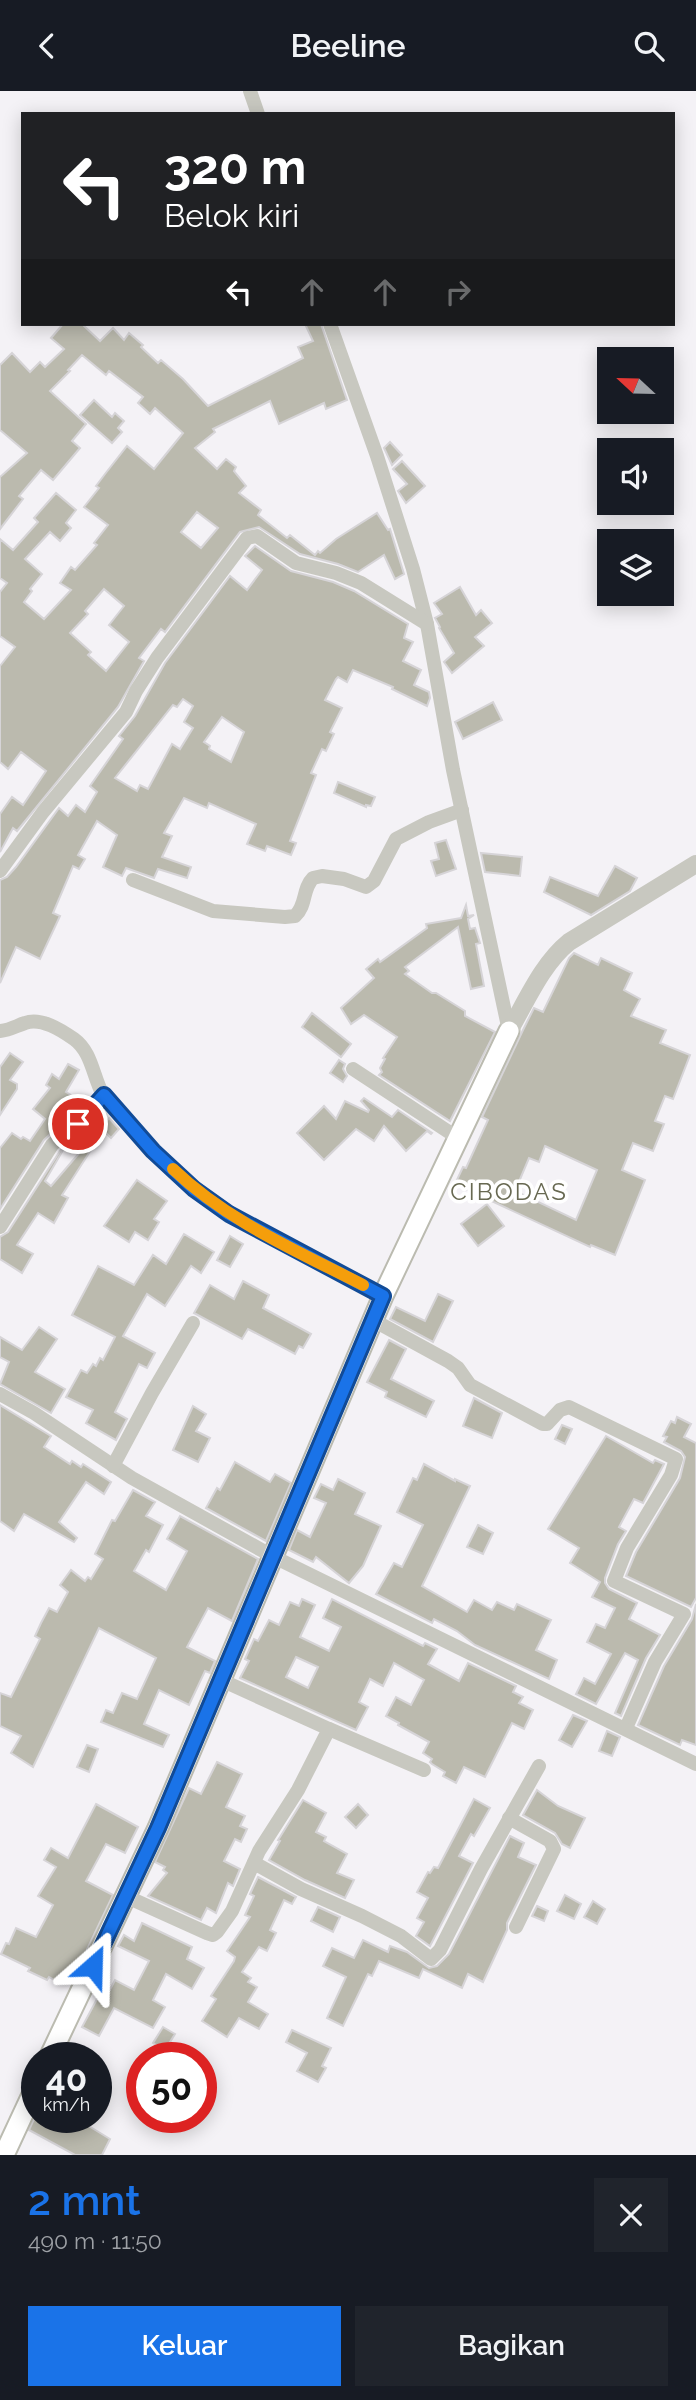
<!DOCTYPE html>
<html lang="id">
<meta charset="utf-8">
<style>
:root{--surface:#171b24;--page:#20242c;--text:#f1f3f6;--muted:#9ea1a6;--accent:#1a73e8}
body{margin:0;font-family:Raleway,sans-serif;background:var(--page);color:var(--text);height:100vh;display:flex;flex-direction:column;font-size:26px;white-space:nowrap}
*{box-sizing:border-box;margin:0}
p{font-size:23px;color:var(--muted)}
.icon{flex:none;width:38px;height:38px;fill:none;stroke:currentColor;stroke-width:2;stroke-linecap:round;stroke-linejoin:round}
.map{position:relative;height:2064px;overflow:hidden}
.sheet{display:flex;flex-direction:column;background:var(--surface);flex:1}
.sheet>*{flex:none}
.banner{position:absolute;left:21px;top:21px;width:654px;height:214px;border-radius:0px;box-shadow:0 4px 18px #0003;background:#202124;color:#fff;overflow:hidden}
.needle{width:46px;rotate:292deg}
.buttons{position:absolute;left:597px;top:256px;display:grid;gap:14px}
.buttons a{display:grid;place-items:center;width:77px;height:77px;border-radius:0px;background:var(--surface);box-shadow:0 4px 18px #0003;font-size:35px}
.speed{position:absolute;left:21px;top:1951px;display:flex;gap:14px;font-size:35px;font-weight:700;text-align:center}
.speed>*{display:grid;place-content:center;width:91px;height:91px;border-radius:50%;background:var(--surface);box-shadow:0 4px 18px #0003;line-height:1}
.speed small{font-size:18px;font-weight:400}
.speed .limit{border:10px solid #d22;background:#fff;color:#111}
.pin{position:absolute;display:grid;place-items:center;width:60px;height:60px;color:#fff;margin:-30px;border:4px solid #fff;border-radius:50%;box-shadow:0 2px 7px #0007}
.me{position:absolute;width:77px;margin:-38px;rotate:25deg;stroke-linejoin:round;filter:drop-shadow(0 0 5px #0008)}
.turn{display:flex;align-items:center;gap:24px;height:147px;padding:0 28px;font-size:32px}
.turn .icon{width:91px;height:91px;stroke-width:2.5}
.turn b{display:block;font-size:49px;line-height:60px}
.lanes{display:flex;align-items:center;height:66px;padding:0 28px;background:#0003;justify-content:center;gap:35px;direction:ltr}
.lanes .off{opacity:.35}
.round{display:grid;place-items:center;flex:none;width:74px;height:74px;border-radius:0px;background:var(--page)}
.head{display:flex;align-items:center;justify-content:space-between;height:119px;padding:0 28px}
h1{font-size:42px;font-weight:600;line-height:52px;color:var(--accent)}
.action{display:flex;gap:14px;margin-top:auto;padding:14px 28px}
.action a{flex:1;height:80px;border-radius:0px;background:var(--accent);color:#fff;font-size:28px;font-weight:600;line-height:80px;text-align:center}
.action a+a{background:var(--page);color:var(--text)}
header{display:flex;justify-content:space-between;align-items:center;height:91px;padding:0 28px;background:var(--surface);font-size:32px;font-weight:600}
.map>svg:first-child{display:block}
.building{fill:#bbbaae;stroke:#d6d4d7;stroke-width:2;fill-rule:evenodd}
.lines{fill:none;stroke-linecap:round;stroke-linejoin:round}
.secondary-casing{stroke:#bbbbb0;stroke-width:23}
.minor{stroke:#c8c8c0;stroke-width:14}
.tertiary{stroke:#c8c8c0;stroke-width:18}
.secondary{stroke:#fff;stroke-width:19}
.route-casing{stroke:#114b97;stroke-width:18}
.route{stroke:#1a73e8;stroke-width:12}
.slow{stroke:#f59e0b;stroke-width:12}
.labels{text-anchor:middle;stroke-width:7;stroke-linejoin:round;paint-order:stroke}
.quarter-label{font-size:24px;letter-spacing:2px;fill:#686952;stroke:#fff}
</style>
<header><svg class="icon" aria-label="back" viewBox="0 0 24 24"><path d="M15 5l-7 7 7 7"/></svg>Beeline<svg class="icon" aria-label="search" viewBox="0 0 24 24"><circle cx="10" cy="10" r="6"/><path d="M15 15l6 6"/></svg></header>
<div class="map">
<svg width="696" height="2064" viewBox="0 0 696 2064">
<rect width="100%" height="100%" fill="#f4f2f6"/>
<g class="building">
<path d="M63,233H82L100,250L113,237L124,249L129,242L143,254L141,256L158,272L161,269L183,288L208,315L303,267L298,256L313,250L305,233H321L347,309L326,318L324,312L279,333L270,310L213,338L215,341L195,357L217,378L226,368L236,376L234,380L246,395L239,402L261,419L258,424L287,447L290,444L315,464L318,460L320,462L336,448L377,422L388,439L390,438L404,483L395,488L384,464L358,481L338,473L300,463L259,436L240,441L165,541L161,538L139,567L144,570L118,616L17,740L13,737L0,761V723L12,706L23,714L46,680L21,661L8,678L0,671V575L15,556L0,545V501L7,492L0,487V448L13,459L38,431L34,427L56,402L76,419L66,432L71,437L60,450L50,441L25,468L42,483L30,498L32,500L24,511L44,528L71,499L60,492L71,476L75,479L97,454L94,452L108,434L84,416L99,397L96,395L105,383L127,355L154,378L183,342L155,317L150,323L138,312L143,306L109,280L106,284L82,264L68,279L70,280L50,300L86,333L72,350L80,357L53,389L41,379L19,405L23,408L0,438V386L27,362L0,339V274L12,262L30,281L40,271L45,276L64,258L51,247ZM197,421L218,437L201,457L181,441ZM104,498L124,515L109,534L129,551L106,580L88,564L91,561L70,542L88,523L85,520Z"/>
<polygon points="94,309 112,326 115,322 124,330 118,337 122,341 112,352 80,324"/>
<polygon points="390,351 402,364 392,374 384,357"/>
<polygon points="402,370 425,395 406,412 398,400 407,393 393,378"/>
<path d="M255,455L291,480L333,491L354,500L408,533L404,547L413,551L403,570L421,579L414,594L429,601L430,607L427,615L392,598L393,596L353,579L347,591L338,586L336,588L325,609L342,617L330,641L334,643L326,660L322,658L311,682L316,684L290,750L296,752L291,764L267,755L265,760L247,753L256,733L209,712L207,717L184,707L164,742L172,745L162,766L191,776L187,787L158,778L154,787L126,777L122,785L103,776L117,744L97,730L78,764L85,768L79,778L73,775L53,822L60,825L40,868L16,856L0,892V789L7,786L16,776L59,717L68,725L76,714L85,721L97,701L90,695L123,648L119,645L135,625L165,572L230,485L247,499L262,479L245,465ZM183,608L193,615L184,631L193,637L180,658L172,653L148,698L140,694L137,700L115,687L173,614L177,616ZM222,626L244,641L231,671L209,658L210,655L204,651Z"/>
<polygon points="460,496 476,524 481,519 492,532 475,546 484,555 452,582 444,571 454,562 439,537 440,536 435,527 442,523 434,512"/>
<polygon points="493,611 502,629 463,648 455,631"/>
<polygon points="338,691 375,706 371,715 366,714 366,716 334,702"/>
<polygon points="446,749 456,778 436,785 431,770 439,768 435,752"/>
<polygon points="481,762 522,766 520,785 485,781"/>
<polygon points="615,775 637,787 630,800 591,824 544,801 550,786 598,805"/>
<polygon points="466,814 468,825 474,824 468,828 470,838 475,837 480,852 476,853 484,895 471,898 458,836 405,876 409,880 405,883 432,902 436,902 465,920 465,925 495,941 450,1030 379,984 382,981 380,977 385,968 383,967 397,946 364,924 351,933 341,917 374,887 366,878 378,868 380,871 427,837 426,833 461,827"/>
<path d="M574,862L598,874L601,867L632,882L624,899L640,908L631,925L666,939L660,952L690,964L673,1008L665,1005L655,1030L664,1033L653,1060L633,1052L622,1079L645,1089L615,1164L591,1154L590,1156L455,1093L463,1076L466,1077L488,1029L482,1026L523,939L534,917L543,921L569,867ZM545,1055L597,1079L576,1129L515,1100L529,1067L539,1071Z"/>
<polygon points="312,922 351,953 341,966 302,936"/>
<polygon points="10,962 23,971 10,989 17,993 17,998 0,1024 0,976"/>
<polygon points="339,969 345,973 343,978 347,985 343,991 330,982"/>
<polygon points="68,973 79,979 66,1001 84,1012 44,1049 0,1118 0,1057 12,1042 21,1048 23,1046 30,1050 45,1028 33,1018 50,997 46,994 52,983 59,988"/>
<polygon points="364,1007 392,1026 398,1019 432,1042 431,1043 427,1040 406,1060 384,1035 374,1050 356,1038 324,1069 297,1042 324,1015 336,1028 345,1010 368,1021 369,1019 361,1010"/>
<polygon points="109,1027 119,1038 111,1047 103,1039 103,1035"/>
<polygon points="66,1054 45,1090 51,1095 86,1054 91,1059 62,1104 68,1107 54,1132 38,1122 17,1154 33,1163 22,1182 0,1168 0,1146 8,1141 60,1060"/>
<polygon points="137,1089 167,1110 154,1128 159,1131 148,1149 135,1141 129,1151 104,1135"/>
<polygon points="487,1113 504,1135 478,1155 461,1133"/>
<polygon points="184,1143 214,1161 201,1182 191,1175 165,1215 147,1203 123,1245 155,1262 147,1277 139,1273 115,1321 127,1328 116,1349 86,1332 93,1319 66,1306 81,1279 87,1282 93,1273 96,1275 100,1267 103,1269 115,1246 72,1224 98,1175 134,1194 153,1164 166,1173"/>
<polygon points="230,1145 243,1153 230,1176 217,1169"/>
<polygon points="243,1190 269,1204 263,1217 311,1243 303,1257 299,1255 295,1263 248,1238 242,1248 194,1222 210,1194 234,1208"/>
<polygon points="438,1203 453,1210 433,1251 390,1228 396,1216 425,1230"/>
<polygon points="39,1236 57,1248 35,1281 65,1298 51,1322 0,1293 9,1271 0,1266 0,1246 22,1259"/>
<polygon points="389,1249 406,1258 391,1288 434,1310 426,1326 385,1306 387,1301 367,1291"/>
<polygon points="474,1307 502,1322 492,1347 463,1335"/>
<polygon points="0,1314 51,1345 44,1356 70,1373 72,1370 81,1376 83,1373 111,1391 104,1403 86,1391 59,1431 77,1447 74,1451 24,1423 14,1440 0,1430"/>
<polygon points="193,1315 206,1323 196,1340 210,1347 198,1371 173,1359"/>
<polygon points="677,1326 691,1333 684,1346 696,1352 696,1507 691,1516 626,1485 636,1461 680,1387 685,1366 681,1360 664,1351 667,1346 663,1345 671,1330 675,1332"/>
<polygon points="562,1334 572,1338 565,1353 555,1348"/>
<polygon points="606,1345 653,1372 655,1369 664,1373 643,1412 634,1408 619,1436 626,1440 618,1453 605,1487 605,1492 609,1498 637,1512 629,1528 660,1544 646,1567 621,1625 615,1622 638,1569 625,1562 596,1613 576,1603 584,1587 595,1593 611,1563 587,1551 596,1533 605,1537 615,1517 592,1506 600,1491 570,1472 579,1457 548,1438"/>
<polygon points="235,1371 270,1391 275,1383 291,1392 266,1450 206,1417 217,1397 220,1399"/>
<polygon points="424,1373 455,1390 455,1388 470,1395 422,1495 467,1521 474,1509 492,1519 497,1511 514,1519 517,1513 551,1529 536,1559 557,1569 549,1588 475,1554 457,1540 434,1528 432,1532 376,1503 394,1472 402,1476 423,1434 397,1421 413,1387 417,1389"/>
<polygon points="338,1388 365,1402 355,1423 381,1435 363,1475 349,1492 316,1466 313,1471 289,1459 297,1439 310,1446 326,1412 314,1407 321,1393 333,1399"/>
<polygon points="133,1399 155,1411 146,1425 163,1434 149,1461 146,1459 134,1480 166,1499 187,1460 167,1448 180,1425 258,1468 232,1530 208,1517 193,1545 187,1556 215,1570 210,1582 205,1580 189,1614 159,1599 144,1633 169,1644 163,1656 101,1631 106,1619 113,1622 122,1602 137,1608 156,1567 99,1537 33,1676 11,1662 21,1645 0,1635 0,1602 11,1606 40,1548 35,1545 41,1532 49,1517 57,1521 68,1501 60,1494 71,1479 85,1490 88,1486 91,1488 103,1468 95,1463 112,1429 115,1430"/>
<polygon points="478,1434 493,1442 483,1463 467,1456"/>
<path d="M302,1508L315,1514L300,1546L329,1560L341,1536L323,1527L332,1508L423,1555L425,1552L437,1558L428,1573L459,1590L468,1572L516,1595L513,1601L523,1606L519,1612L533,1619L524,1638L512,1632L485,1686L464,1676L456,1692L443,1685L445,1681L432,1673L430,1671L432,1668L423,1662L429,1651L398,1634L399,1632L386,1625L396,1606L411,1614L424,1589L394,1572L383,1595L370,1588L359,1611L368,1616L356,1639L240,1587L249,1570L245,1568L254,1548L258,1550L269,1529L279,1534L290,1511L299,1515ZM296,1566L318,1576L308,1597L286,1586Z"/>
<polygon points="696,1513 696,1654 682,1649 680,1654 638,1634 664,1575 692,1528"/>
<polygon points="573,1624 587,1630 572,1656 559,1649"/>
<polygon points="607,1640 620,1646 612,1665 599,1660"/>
<polygon points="87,1654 98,1658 89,1681 77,1676"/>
<polygon points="217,1671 242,1683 226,1716 245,1725 240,1735 247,1738 241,1751 235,1748 224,1770 240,1778 233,1795 228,1792 216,1822 207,1817 201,1829 148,1805 167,1782 163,1779 165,1776 155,1771 189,1697 201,1703"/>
<polygon points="537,1699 558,1715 585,1727 570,1757 562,1753 555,1742 523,1724"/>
<polygon points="474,1708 490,1717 474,1745 471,1743 459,1765 473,1772 430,1855 416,1845 424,1831 417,1827 428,1807 417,1801 428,1781 430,1782 434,1776 438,1777"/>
<polygon points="303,1709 326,1722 316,1741 326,1746 324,1750 347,1763 337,1782 354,1789 345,1807 305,1789 269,1769 280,1750 278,1749 280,1746"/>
<polygon points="96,1713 138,1736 125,1762 106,1753 86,1790 113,1804 81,1871 79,1871 70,1887 62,1882 58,1891 49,1886 47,1889 28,1880 30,1877 1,1863 6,1852 9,1853 16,1837 36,1846 53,1814 38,1805 56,1776 44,1769 51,1757 68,1767"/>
<polygon points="358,1713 368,1724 356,1737 345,1726"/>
<polygon points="510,1745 524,1752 518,1766 536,1774 507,1832 507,1839 483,1891 468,1883 462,1897 423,1878 419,1887 379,1870 372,1885 368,1883 343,1935 327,1927 346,1886 323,1875 332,1857 354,1867 363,1849 388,1861 390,1855 407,1861 429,1877 437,1875 449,1863"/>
<polygon points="258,1786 296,1806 292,1813 284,1809 270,1839 276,1842 267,1860 259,1856 242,1881 251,1887 248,1891 257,1896 248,1911 268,1923 259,1938 239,1927 227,1946 202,1930 216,1908 211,1905 234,1870 235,1866 227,1860 250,1826 245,1824 254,1805 250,1803"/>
<polygon points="565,1804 581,1813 574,1828 557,1820"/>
<polygon points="593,1810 605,1818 597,1833 584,1826"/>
<polygon points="537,1815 548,1820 544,1830 532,1825"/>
<polygon points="318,1816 340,1826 333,1841 311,1830"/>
<polygon points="142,1832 192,1856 187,1868 204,1877 192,1898 166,1883 153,1909 165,1916 153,1937 114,1917 99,1945 82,1936 97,1908 103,1912 115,1889 134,1899 149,1870 118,1855 124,1844 134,1850"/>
<polygon points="163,1936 175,1943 165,1959 153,1952"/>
<polygon points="292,1939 331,1957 322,1975 326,1977 318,1991 297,1980 307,1962 286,1951"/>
<polygon points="35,2026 74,2026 110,2048 102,2064 75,2064 29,2039"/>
</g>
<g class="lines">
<g class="secondary-casing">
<g id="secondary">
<polyline points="49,1967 158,1737 383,1205 509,940"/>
<polyline points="4,2064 37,1993"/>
</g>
</g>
<g class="minor">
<polyline points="250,0 258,23"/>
<polyline points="330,233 377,365 413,478 427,533 453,679 509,940"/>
<polyline points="0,780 43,721 126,621 136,600 157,567 247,447 257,445 296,472 336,482 361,492 427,533"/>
<path d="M133,789L213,820L285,826L295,825C307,814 302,798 313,787L322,785L344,788L366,796L374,790L396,748L429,731L462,719"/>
<path d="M0,940C10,939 16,935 25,932C41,926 61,939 74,948C92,961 93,986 103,1004C112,1018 141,1047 153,1060C218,1126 302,1162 383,1205"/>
<polyline points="353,978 458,1047"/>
<polyline points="0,1136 52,1054 69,1037 78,1033 104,1004"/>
<polyline points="373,1229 448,1270 458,1277 470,1294 543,1333 547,1333 560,1319 569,1316 676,1368 671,1384 627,1457 614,1490 684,1523 655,1571 626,1637"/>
<polyline points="0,1303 34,1322 132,1387 274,1466 696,1673"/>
<polyline points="113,1375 152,1302 193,1232"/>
<polyline points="329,1638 424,1679"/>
<polyline points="509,1727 550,1750 554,1758 516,1836"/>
<polyline points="254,1772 301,1798 362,1825 401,1845 431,1868 440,1859 481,1778 539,1675"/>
<polyline points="125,1805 207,1842 213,1844 217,1841 232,1820 259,1760 298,1699 329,1638 221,1589"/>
</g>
<path class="tertiary" d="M509,940C527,909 542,873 569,851L696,773"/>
<use href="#secondary" class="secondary"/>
</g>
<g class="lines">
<g class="route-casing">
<polyline id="route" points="78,1033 104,1004 153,1060 194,1098 229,1123 383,1205 158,1737 93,1875"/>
</g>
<use href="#route" class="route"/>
<path class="slow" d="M173,1078C227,1130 297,1160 363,1194"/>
</g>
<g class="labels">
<g class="quarter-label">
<text x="509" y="1109">CIBODAS</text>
</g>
</g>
</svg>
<div class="buttons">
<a><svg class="needle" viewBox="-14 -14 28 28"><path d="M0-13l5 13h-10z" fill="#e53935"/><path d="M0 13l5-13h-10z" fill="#9ea1a6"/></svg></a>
<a><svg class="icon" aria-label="sound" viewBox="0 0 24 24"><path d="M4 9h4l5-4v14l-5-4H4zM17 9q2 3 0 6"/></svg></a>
<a><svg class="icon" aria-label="layers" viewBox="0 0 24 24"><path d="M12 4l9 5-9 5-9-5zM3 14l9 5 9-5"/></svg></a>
</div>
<div class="speed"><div>40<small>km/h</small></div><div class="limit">50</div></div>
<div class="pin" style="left:78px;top:1033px;background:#d93025"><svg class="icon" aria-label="arrive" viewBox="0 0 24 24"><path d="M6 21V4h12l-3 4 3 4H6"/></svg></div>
<svg class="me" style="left:93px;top:1875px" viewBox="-20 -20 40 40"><path d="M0-17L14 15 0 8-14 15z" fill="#1a73e8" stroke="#fff" stroke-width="4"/></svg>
<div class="banner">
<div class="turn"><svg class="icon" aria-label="left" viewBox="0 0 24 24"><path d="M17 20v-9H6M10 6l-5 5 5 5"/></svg><div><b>320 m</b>Belok kiri</div></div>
<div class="lanes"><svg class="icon" aria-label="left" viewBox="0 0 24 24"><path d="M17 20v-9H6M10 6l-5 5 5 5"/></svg><svg class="icon off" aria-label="ahead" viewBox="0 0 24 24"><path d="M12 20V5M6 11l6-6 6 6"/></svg><svg class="icon off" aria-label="ahead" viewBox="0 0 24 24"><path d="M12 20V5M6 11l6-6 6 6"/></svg><svg class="icon off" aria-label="right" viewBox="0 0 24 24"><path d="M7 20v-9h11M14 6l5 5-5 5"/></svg></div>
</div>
</div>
<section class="sheet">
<div class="head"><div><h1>2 mnt</h1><p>490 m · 11:50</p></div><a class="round"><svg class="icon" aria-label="close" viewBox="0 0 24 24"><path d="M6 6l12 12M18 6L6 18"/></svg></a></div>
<div class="action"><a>Keluar</a><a>Bagikan</a></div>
</section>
